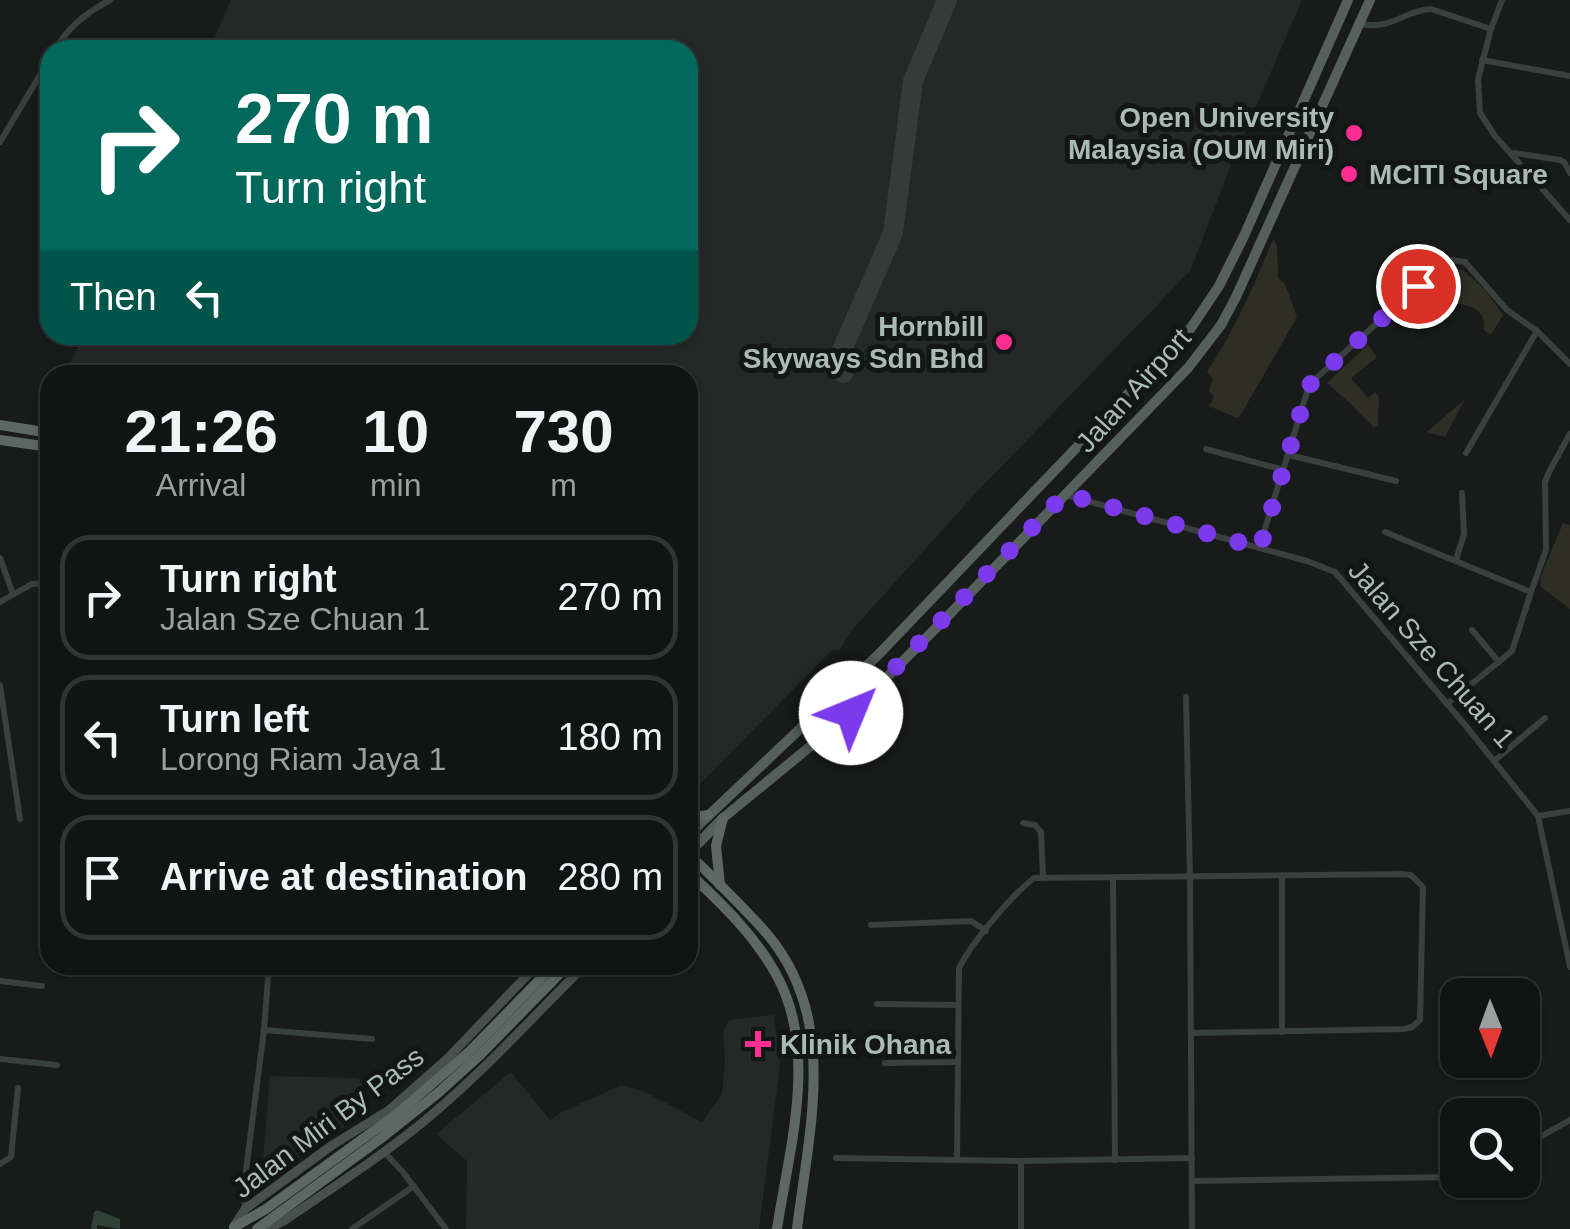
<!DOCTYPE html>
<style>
:root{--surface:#121414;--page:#1b1d1d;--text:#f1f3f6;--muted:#9c9ea0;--line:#313334}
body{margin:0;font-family:Helvetica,sans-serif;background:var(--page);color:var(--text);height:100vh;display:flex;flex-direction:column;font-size:38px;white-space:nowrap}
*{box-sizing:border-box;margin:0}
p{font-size:32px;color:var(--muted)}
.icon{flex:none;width:55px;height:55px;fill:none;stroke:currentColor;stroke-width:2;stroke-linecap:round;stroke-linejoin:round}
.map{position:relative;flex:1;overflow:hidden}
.details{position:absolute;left:40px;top:365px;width:658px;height:610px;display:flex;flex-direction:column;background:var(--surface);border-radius:30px;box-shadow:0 2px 8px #0004,0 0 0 2px var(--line)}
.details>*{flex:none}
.guide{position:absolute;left:40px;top:40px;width:658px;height:305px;border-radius:30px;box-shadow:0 2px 8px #0004,0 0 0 2px var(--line);background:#00695c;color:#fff;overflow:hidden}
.needle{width:65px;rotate:179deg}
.fabs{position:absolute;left:1440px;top:978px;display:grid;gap:20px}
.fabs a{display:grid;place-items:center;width:100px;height:100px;border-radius:20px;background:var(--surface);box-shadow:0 2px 8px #0004,0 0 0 2px var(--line);font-size:50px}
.pin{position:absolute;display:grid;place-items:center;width:85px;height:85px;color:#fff;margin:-42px;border:5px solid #fff;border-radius:50%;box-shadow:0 2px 10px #0007}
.me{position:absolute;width:110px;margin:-55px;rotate:45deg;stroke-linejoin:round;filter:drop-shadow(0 0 8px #0008)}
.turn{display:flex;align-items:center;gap:35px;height:210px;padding:0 30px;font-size:45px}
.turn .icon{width:130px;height:130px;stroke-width:2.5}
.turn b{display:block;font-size:70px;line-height:85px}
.then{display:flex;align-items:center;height:95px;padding:0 30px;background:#0003;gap:20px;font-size:38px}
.eta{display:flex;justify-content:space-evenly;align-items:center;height:170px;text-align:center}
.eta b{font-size:60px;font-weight:700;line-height:70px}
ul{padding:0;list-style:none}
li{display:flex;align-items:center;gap:30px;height:125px;margin:0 20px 15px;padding:0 10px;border:5px solid var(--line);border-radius:30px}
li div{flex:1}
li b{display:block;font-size:38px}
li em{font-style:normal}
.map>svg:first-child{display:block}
.built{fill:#242827}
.green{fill:#2e2e24}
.water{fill:#2f4235}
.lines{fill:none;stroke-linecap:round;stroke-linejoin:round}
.taxiway{stroke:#353b39;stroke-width:20}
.minor{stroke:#39403e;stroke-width:6}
.secondary{stroke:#47504d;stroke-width:9}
.primary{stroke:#555f5c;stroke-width:10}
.trunk{stroke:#5d6864;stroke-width:10}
.route{stroke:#7c3aed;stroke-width:18;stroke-dasharray:0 32.4}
.poi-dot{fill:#fe2d90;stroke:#131616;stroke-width:4}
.labels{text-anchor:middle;stroke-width:10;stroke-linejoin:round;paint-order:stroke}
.poi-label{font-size:28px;font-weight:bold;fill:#aabbb4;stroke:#131616;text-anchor:end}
.street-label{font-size:28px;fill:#aabbb4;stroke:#131616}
</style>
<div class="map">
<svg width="1570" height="1229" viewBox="0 0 1570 1229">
<rect width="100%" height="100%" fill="#181b1a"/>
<g class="built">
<polygon points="231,0 1302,0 1233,160 1190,271 974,495 852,630 839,651 833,650 830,652 688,796 688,375 65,375 83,335 688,335 688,50 209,50"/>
<polygon points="774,1015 780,1065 759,1229 466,1229 467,1161 436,1134 511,1072 550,1120 560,1113 621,1085 643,1091 702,1122 722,1094 725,1061 723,1031 729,1020"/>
<polygon points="270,1076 359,1078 370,1109 261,1184"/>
</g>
<g class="green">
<path d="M1273,239L1277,246L1278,278L1285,284L1297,317L1240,416L1237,418L1209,406L1214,398L1209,390L1213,379L1207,372C1235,330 1254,285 1273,239Z"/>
<path d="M1462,269L1485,290L1503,315L1491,335L1484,330C1488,298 1446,303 1425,305L1418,298L1445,273Z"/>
<polygon points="1368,345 1377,357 1351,378 1368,398 1375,392 1379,397 1378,425 1374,428 1349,402 1327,383"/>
<polygon points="1465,399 1445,437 1427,432"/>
<polygon points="1563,523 1570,525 1570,609 1541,587 1540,578"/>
</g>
<polygon class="water" points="97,1210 120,1219 120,1229 97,1225 97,1229 91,1229 94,1212"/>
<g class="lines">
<polyline class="taxiway" points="843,373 837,368 836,364 893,233 913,81 947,0"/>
<g class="minor">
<path d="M1360,24C1394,30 1402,11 1431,9L1491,29L1502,0"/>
<polyline points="1491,29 1478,79 1480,113 1495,136 1570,220"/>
<path d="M55,50C69,26 86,13 110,0"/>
<polyline points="1482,60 1570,76"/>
<polyline points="0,142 50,58"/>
<polyline points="1514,153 1560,160 1565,163 1570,173"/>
<polyline points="1206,449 1284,470"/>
<polyline points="1466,453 1537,331"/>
<polyline points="1289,455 1396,481"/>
<polyline points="1065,495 1307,561 1335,572 1465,725 1538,816 1570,967"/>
<polyline points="1385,532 1531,592 1512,651 1447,704"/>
<polyline points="1259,548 1308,389 1312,382 1418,286 1452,260 1465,262 1507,310 1537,331 1570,364"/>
<polyline points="0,558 13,594"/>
<polyline points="1456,560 1464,534 1462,493"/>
<polyline points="1531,592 1546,550 1545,482 1550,470 1570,434"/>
<polyline points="0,602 32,584 50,583"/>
<polyline points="1472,630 1499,662"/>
<polyline points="0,685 20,819"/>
<polyline points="1186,697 1190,878 1192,1229"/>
<polyline points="1494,761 1545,718"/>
<polyline points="1538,816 1570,811"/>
<polyline points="1023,823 1035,825 1041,832 1043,877"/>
<polyline points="1113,878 1115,1160"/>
<polyline points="871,925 971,921 986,931"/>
<polyline points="0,981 42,986"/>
<polyline points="877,1004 957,1005"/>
<polyline points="264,1030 372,1039"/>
<polyline points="1282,1032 1282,875"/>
<polyline points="0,1059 57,1065"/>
<polyline points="885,1063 957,1062"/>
<polyline points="1522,1147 1570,1120"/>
<polyline points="384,1152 402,1171 446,1229"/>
<polyline points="836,1158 1021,1161 1192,1158"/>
<path d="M957,1160L959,968C973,941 1011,896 1034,878L1403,874L1411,875L1423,887L1420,1020L1412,1027L1404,1029L1191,1033"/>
<polyline points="1021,1161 1021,1229"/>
<polyline points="0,1164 11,1157 18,1088"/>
<polyline points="1192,1181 1458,1177"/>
<polyline points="245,1207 244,1186 264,1030 269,965"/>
<polyline points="352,1229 414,1186"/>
</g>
<g class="secondary">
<polyline points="234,1226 245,1209 331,1146 389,1110 449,1057 537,965"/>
<path d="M267,1229L284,1221C333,1187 384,1155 429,1117C485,1070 534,1016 585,965"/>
</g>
<g class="primary">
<polyline points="688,835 879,654 1191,328 1219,286 1244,236 1348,0"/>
<polyline points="688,854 723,818 851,713 943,621 1188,368 1221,325 1236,297 1370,0"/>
</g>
<g class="trunk">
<polyline points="0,425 50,433"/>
<polyline points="0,440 50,447"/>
<polyline points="688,818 708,815"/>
<path d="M688,853C714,879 743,906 768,935C839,1020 809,1129 797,1229"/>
<path d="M688,872C721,903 756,936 778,978C818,1054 789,1149 777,1229"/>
<polyline points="720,885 716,846 723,818"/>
<polyline points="234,1227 266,1209 397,1114 470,1051 554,965"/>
<polyline points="257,1229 380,1139 438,1093 480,1055 568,965"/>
</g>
</g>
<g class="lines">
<polyline class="route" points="851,713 1065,494 1260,548 1308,388 1312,382 1418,286"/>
</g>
<g class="poi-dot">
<circle cx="1354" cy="133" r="10"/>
<circle cx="1349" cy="174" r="10"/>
<circle cx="1004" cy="342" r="10"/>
<path d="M753 1029h10v10h10v10h-10v10h-10v-10h-10v-10h10z"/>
</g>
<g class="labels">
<g class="poi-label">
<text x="1334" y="127">Open University<tspan x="1334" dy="32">Malaysia (OUM Miri)</tspan></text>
<text x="1369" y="184" text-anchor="start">MCITI Square</text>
<text x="984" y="336">Hornbill<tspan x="984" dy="32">Skyways Sdn Bhd</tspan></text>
<text x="780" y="1054" text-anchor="start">Klinik Ohana</text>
</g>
<g class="street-label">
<text transform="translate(1133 390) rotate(-48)" y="10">Jalan Airport</text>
<text transform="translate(1432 654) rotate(49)" y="10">Jalan Sze Chuan 1</text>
<text transform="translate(328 1122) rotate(-37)" y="10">Jalan Miri By Pass</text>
</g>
</g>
</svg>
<div class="fabs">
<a><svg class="needle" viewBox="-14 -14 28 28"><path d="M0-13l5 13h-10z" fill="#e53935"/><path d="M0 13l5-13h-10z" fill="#9c9ea0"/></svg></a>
<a><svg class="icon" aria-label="search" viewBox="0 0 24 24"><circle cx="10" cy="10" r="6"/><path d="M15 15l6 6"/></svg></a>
</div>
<div class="pin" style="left:1418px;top:286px;background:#d93025"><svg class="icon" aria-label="arrive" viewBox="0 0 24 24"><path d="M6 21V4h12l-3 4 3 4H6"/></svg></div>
<svg class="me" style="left:851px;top:713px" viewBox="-20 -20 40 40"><circle r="19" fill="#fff"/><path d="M0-13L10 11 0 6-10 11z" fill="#7c3aed"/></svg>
<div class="guide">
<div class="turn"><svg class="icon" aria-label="right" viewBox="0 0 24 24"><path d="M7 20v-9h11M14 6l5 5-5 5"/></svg><div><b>270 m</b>Turn right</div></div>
<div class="then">Then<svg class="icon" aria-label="left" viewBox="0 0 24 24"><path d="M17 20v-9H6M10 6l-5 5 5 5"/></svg></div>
</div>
<section class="details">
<div class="eta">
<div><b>21:26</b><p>Arrival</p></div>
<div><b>10</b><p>min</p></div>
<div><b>730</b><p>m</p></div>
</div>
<ul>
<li><svg class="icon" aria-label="right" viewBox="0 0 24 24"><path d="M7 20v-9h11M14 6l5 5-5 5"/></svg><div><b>Turn right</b><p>Jalan Sze Chuan 1</p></div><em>270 m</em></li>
<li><svg class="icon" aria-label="left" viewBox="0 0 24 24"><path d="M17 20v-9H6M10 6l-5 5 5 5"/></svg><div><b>Turn left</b><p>Lorong Riam Jaya 1</p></div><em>180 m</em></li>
<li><svg class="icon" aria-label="arrive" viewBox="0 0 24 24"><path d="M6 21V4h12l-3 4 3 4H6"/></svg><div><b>Arrive at destination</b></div><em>280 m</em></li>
</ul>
</section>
</div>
